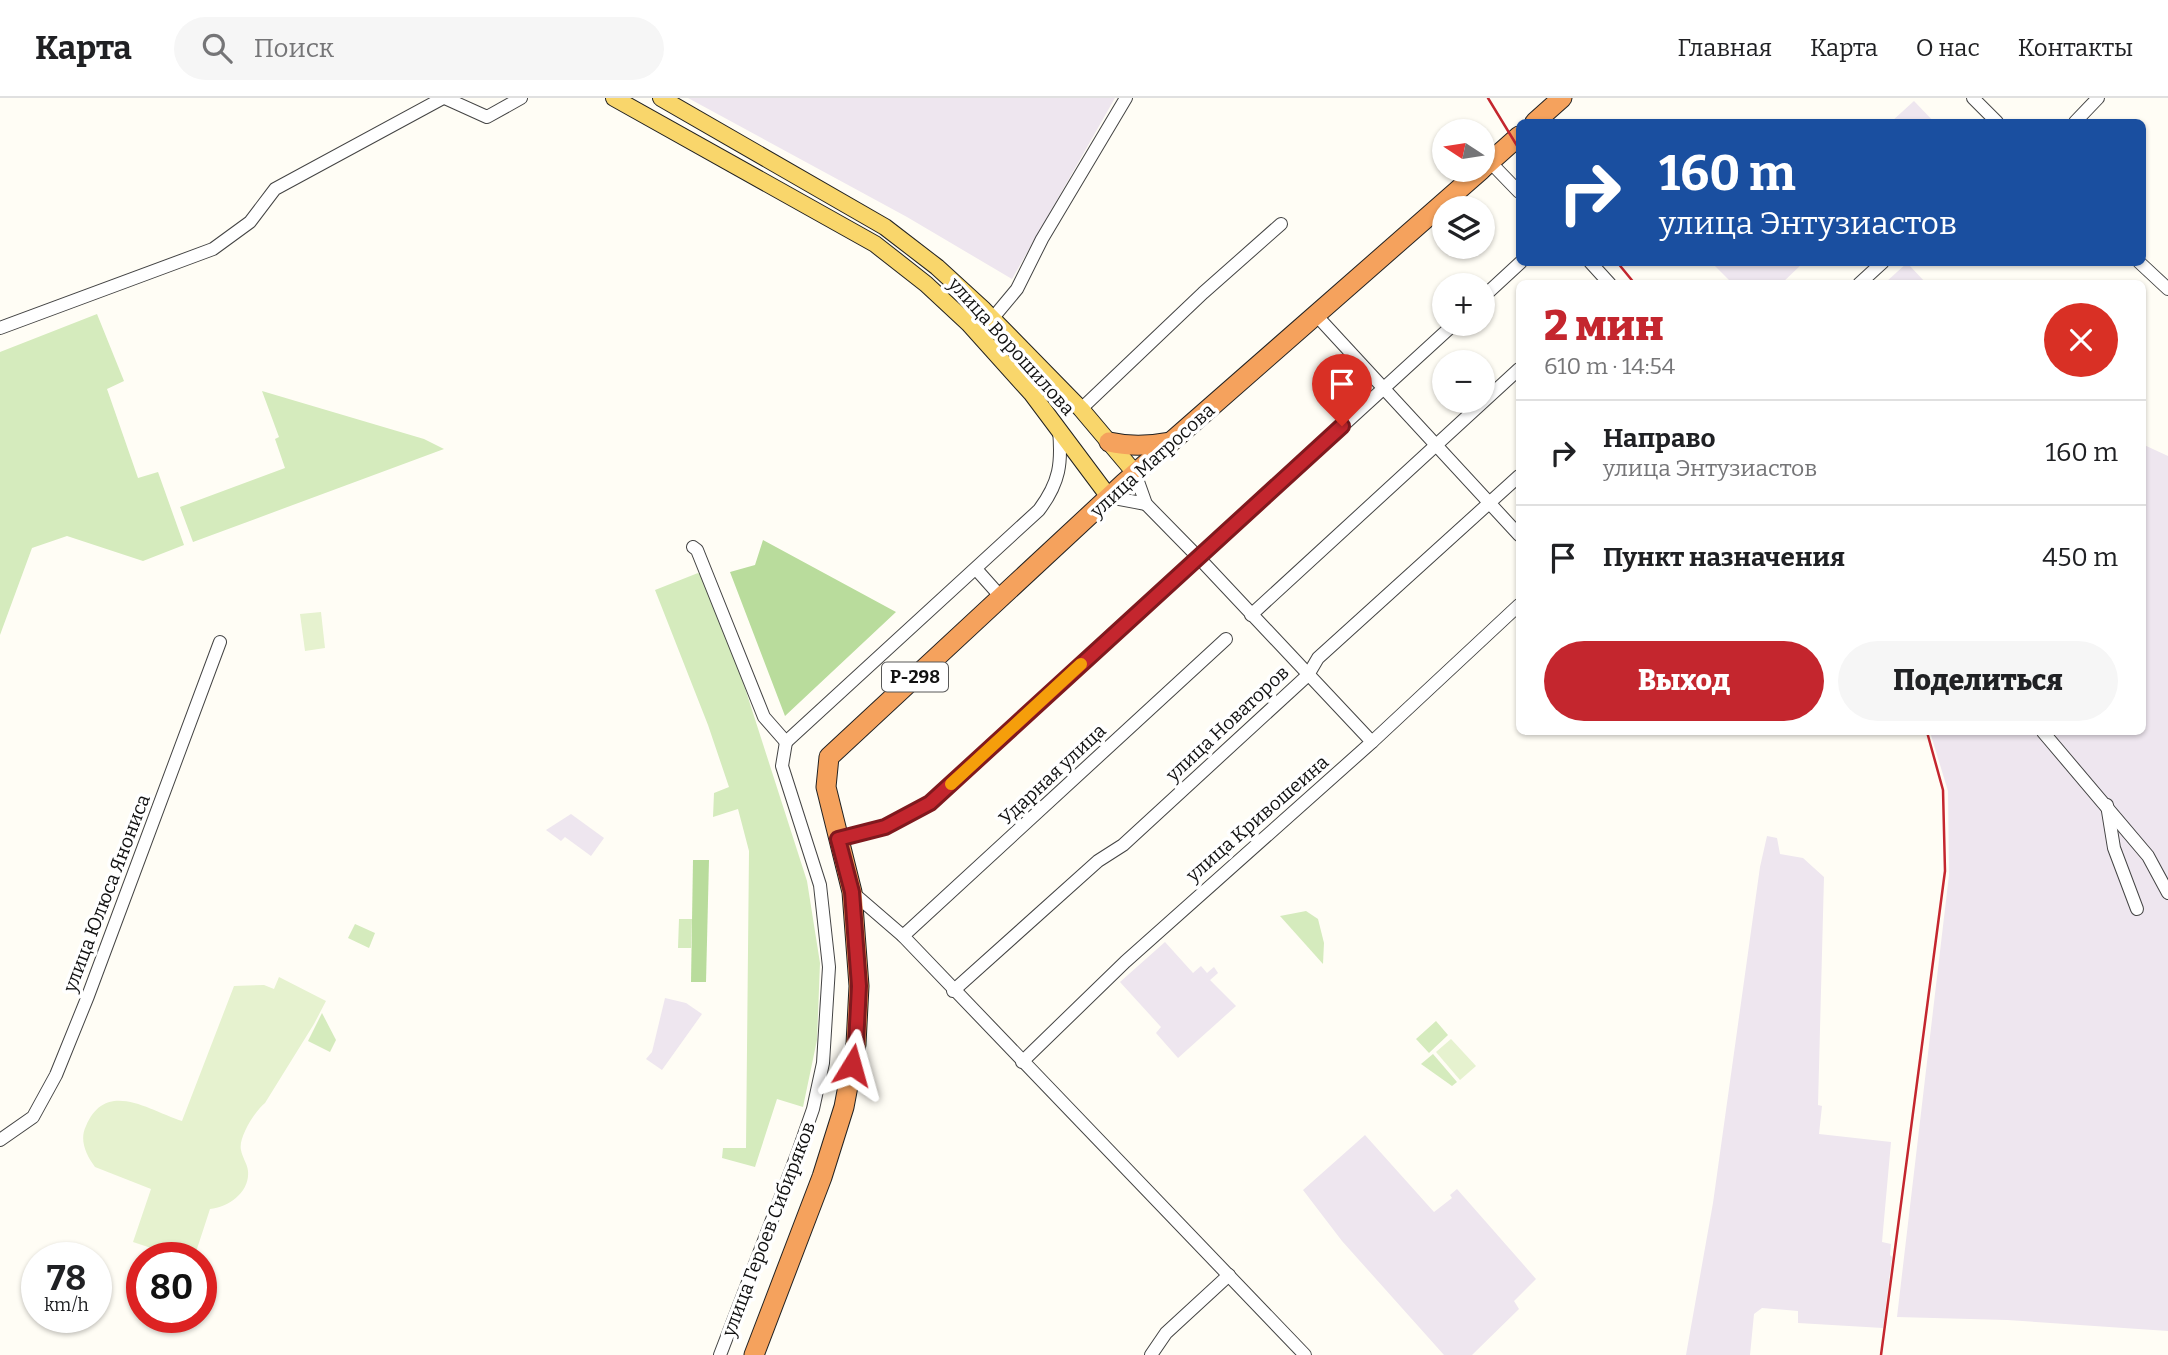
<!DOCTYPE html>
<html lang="ru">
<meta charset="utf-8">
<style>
:root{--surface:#fff;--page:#f6f6f6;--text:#202124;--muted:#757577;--line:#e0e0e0;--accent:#c4262e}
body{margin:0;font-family:Bitter,serif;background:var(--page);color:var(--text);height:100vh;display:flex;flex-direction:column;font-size:26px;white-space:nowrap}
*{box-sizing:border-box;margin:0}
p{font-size:23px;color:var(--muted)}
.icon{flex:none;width:38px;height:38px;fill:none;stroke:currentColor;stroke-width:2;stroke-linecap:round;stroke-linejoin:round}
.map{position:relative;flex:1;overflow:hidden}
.details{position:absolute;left:1516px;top:182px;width:630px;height:455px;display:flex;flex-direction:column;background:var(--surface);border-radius:10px;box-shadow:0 2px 5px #0004}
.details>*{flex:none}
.guide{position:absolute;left:1516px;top:21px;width:630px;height:147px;border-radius:10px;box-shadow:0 2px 5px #0004;background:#1a4fa0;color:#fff;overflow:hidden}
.needle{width:46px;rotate:282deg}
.fabs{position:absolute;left:1432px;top:21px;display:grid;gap:14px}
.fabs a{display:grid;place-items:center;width:63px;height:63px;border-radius:50%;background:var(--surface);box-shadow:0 2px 5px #0004;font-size:35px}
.speed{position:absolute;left:21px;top:1144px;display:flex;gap:14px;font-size:35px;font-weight:700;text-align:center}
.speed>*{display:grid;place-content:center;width:91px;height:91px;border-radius:50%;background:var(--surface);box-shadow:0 2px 5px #0004;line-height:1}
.speed small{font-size:18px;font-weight:400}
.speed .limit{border:10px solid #d22;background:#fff;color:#111}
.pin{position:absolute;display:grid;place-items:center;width:60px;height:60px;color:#fff;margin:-72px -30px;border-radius:50% 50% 50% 0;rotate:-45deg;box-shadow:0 0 7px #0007}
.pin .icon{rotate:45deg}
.me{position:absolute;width:77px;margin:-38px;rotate:8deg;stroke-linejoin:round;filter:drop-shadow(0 0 5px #0008)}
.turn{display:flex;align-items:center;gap:24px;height:147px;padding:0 28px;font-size:32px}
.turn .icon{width:91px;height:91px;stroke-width:2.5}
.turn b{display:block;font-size:49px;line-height:60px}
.round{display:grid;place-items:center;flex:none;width:74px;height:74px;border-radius:37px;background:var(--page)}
.headline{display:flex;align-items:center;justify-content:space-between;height:119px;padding:0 28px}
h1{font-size:42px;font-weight:800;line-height:52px;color:var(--accent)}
.action{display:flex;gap:14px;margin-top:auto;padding:14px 28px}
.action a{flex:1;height:80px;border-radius:42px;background:var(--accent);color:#fff;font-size:28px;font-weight:800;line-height:80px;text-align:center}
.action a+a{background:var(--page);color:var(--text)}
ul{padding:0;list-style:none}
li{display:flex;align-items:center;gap:21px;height:105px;padding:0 28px;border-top:2px solid var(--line)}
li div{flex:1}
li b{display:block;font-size:26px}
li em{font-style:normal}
header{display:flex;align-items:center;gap:42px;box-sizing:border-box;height:98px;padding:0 35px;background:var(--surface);border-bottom:2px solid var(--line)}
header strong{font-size:33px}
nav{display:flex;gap:38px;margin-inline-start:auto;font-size:24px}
.search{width:490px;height:63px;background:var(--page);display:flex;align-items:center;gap:18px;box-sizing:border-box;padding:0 24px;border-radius:38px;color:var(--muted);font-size:26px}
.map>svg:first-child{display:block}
.industrial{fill:#eee6ef}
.green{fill:#d5ebbd}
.forest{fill:#b9dc9c}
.pitch{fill:#e6f2cf}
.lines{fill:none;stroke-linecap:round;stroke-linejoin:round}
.minor-casing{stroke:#444;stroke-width:14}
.major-casing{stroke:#222;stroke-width:18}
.highway-casing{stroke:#222;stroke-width:21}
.minor{stroke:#fff;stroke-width:12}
.major{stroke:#f9d66b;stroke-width:16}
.highway{stroke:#f5a25d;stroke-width:19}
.rail{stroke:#c4262e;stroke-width:2.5}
.route-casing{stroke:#7f191e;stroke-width:18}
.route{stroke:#c4262e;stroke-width:12}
.slow{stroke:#f59e0b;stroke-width:12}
.labels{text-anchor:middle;stroke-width:7;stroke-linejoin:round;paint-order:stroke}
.shield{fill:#fff;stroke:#585858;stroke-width:2}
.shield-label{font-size:18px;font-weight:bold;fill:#111}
.street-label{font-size:19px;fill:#111;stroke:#fff}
</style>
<header>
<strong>Карта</strong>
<div class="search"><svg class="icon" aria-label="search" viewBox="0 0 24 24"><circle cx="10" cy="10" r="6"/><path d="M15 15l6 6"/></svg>Поиск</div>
<nav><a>Главная</a><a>Карта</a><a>О нас</a><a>Контакты</a></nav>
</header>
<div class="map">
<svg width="2168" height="1257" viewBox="0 0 2168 1257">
<rect width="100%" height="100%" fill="#fffdf5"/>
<g class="industrial">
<polygon points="688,0 1115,0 1012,181 907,119"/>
<polygon points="1914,3 1934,24 1891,24"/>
<polygon points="1712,165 1803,165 1781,186 1732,185"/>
<polygon points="1907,165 1926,185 1885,185 1897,174"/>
<polygon points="2142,346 2168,358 2168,1233 2007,1222 1897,1219 1949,777 1948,693 1930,634 2142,634"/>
<polygon points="571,716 604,740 591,758 565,739 561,743 546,732"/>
<polygon points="1767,738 1777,740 1780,756 1803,760 1824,779 1818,1007 1822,1008 1819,1036 1891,1044 1882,1144 1891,1146 1890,1157 1892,1159 1883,1230 1798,1225 1798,1213 1762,1210 1754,1216 1750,1257 1686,1257 1713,1105 1760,769"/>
<polygon points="1165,844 1193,875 1201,868 1207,875 1214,869 1218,875 1210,882 1236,908 1178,960 1156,935 1161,929 1120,884"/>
<polygon points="665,900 686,905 702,916 662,972 646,961 652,954"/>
<polygon points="1365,1037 1434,1114 1452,1100 1450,1097 1457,1091 1536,1181 1514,1203 1519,1211 1472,1257 1444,1257 1342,1143 1303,1092"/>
</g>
<g class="green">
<polygon points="97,216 124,283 107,291 138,380 158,374 184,447 143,463 67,438 32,450 0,537 0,254"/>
<polygon points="262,293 424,341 444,351 193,444 180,409 285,370 275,341 279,339"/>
<polygon points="698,475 705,480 744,587 807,783 820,865 817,942 803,1009 777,1001 755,1069 722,1060 723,1050 746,1050 749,753 738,711 713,719 714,695 729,689 708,627 655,492"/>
<polygon points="1306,813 1318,821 1324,845 1323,866 1280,818"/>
<polygon points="679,821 692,821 691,850 678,850"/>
<polygon points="355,826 375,835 369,850 348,840"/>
<polygon points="322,915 336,942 330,954 308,943"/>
<polygon points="1436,923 1448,937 1429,955 1416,941"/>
<polygon points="1433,956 1457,984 1452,988 1421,966"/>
</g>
<g class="forest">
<polygon points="763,442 896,514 785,618 730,474 755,467"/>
<polygon points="693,762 709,762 706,884 691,884"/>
</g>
<g class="pitch">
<polygon points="321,514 325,550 305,553 300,516"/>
<path d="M279,879L326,903L314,926L265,1005C255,1013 238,1040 241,1052C242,1059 247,1065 248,1073C250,1094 229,1109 210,1111L194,1160H181L133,1144L151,1091L95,1069C86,1057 79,1042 86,1028C106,981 148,1012 182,1023L234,888L264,887L274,891Z"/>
<polygon points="1451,941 1476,968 1460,982 1436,954"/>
</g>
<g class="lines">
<g class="minor-casing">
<g id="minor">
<polyline points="445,0 487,19 521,0"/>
<polyline points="1973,0 1997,24"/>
<polyline points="2075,24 2098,0"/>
<polyline points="1490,64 1519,94"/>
<polyline points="1590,164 1610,186"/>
<polyline points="2139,164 2168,191"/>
<polyline points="1859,186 1883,164"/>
<polyline points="1482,200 1521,164"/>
<polyline points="1316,217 1519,437"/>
<polyline points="992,221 1017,191 1042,141 1126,0"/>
<polyline points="0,230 213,151 250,124 275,91 443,0"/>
<polyline points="1081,311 1203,195 1281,126"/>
<polyline points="1135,375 1146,406 1198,459 1372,644"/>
<polyline points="1109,399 1146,406"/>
<polyline points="693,449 697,452 764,619 786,644"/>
<polyline points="976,471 1001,499"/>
<polyline points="1251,517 1519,271"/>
<polyline points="2043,634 2148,758 2168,795"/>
<path d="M786,644L1039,412C1060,384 1062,365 1059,332"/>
<polyline points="2107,707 2114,750 2137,811"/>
<polyline points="838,741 885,729 930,705 1454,226"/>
<polyline points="852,794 903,838 1305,1257"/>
<polyline points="903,838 1226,541"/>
<polyline points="953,893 1098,763 1123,747 1308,577 1318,560 1519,378"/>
<polyline points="1022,964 1125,864 1372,644 1519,507"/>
<polyline points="0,1042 33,1019 56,977 88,898 220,544"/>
<polyline points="720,1257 798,1054 813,1011 823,965 829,869 820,787 782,668 786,644"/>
<polyline points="1151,1257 1166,1235 1229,1177"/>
</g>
</g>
<g class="major-casing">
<g id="major">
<polyline points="614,0 875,146 926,186 969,226 1032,296 1109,399"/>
<polyline points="661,0 885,129 937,169 984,212 1081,311 1135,375"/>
</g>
</g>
<g class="highway-casing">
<g id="highway">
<polyline points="1535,24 1562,0"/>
<polyline points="1482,71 1519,38"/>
<path d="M1109,344C1131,349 1149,348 1170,344"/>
<polyline points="754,1257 822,1079 844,1009 856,946 859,888 852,794 826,689 829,659 1123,386 1481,72"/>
</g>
</g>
<use href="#minor" class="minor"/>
<use href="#major" class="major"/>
<use href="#highway" class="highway"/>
<g class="rail">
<polyline points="1488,0 1519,51"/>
<polyline points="1617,164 1635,186"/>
<polyline points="1881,1257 1945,773 1943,692 1927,634"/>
</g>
</g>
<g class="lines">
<g class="route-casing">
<polyline id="route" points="852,967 856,946 859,888 852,794 838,741 885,729 930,705 1342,328"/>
</g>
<use href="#route" class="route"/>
<polyline class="slow" points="951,686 1081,566"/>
</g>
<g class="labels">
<rect class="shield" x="882" y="564.5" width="66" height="29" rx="5"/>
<g class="shield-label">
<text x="915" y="585">Р-298</text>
</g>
<g class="street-label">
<text transform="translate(1012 248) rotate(48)" y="7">улица Ворошилова</text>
<text transform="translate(1152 362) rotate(-42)" y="7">улица Матросова</text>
<text transform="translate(1227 625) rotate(-43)" y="7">улица Новаторов</text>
<text transform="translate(1052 676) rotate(-43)" y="7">Ударная улица</text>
<text transform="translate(1257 720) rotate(-41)" y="7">улица Кривошеина</text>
<text transform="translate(106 795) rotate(-69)" y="7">улица Юлюса Янониса</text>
<text transform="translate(768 1131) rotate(-69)" y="7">улица Героев Сибиряков</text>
</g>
</g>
</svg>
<div class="fabs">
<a><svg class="needle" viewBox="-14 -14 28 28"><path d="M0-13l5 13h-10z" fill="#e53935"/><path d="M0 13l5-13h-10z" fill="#757577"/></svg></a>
<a><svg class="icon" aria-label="layers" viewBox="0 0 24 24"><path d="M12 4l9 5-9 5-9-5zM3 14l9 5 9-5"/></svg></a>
<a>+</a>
<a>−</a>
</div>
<div class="speed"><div>78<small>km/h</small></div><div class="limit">80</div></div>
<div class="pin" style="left:1342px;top:328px;background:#d93025"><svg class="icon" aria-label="arrive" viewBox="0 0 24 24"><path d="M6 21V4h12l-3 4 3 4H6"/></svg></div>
<svg class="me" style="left:852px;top:967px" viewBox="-20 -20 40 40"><path d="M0-17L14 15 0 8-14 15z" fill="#c4262e" stroke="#fff" stroke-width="4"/></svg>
<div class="guide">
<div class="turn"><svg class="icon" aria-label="right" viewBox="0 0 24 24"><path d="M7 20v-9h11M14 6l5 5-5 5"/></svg><div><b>160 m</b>улица Энтузиастов</div></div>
</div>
<section class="details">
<div class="headline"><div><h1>2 мин</h1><p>610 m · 14:54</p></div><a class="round" style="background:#d93025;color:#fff"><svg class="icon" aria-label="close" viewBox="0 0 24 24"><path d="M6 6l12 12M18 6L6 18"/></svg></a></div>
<ul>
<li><svg class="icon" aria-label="right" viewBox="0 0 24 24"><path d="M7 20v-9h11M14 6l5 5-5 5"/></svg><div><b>Направо</b><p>улица Энтузиастов</p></div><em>160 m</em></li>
<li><svg class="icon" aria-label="arrive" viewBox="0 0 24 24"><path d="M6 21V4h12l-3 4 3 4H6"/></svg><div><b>Пункт назначения</b></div><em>450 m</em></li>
</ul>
<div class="action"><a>Выход</a><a>Поделиться</a></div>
</section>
</div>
